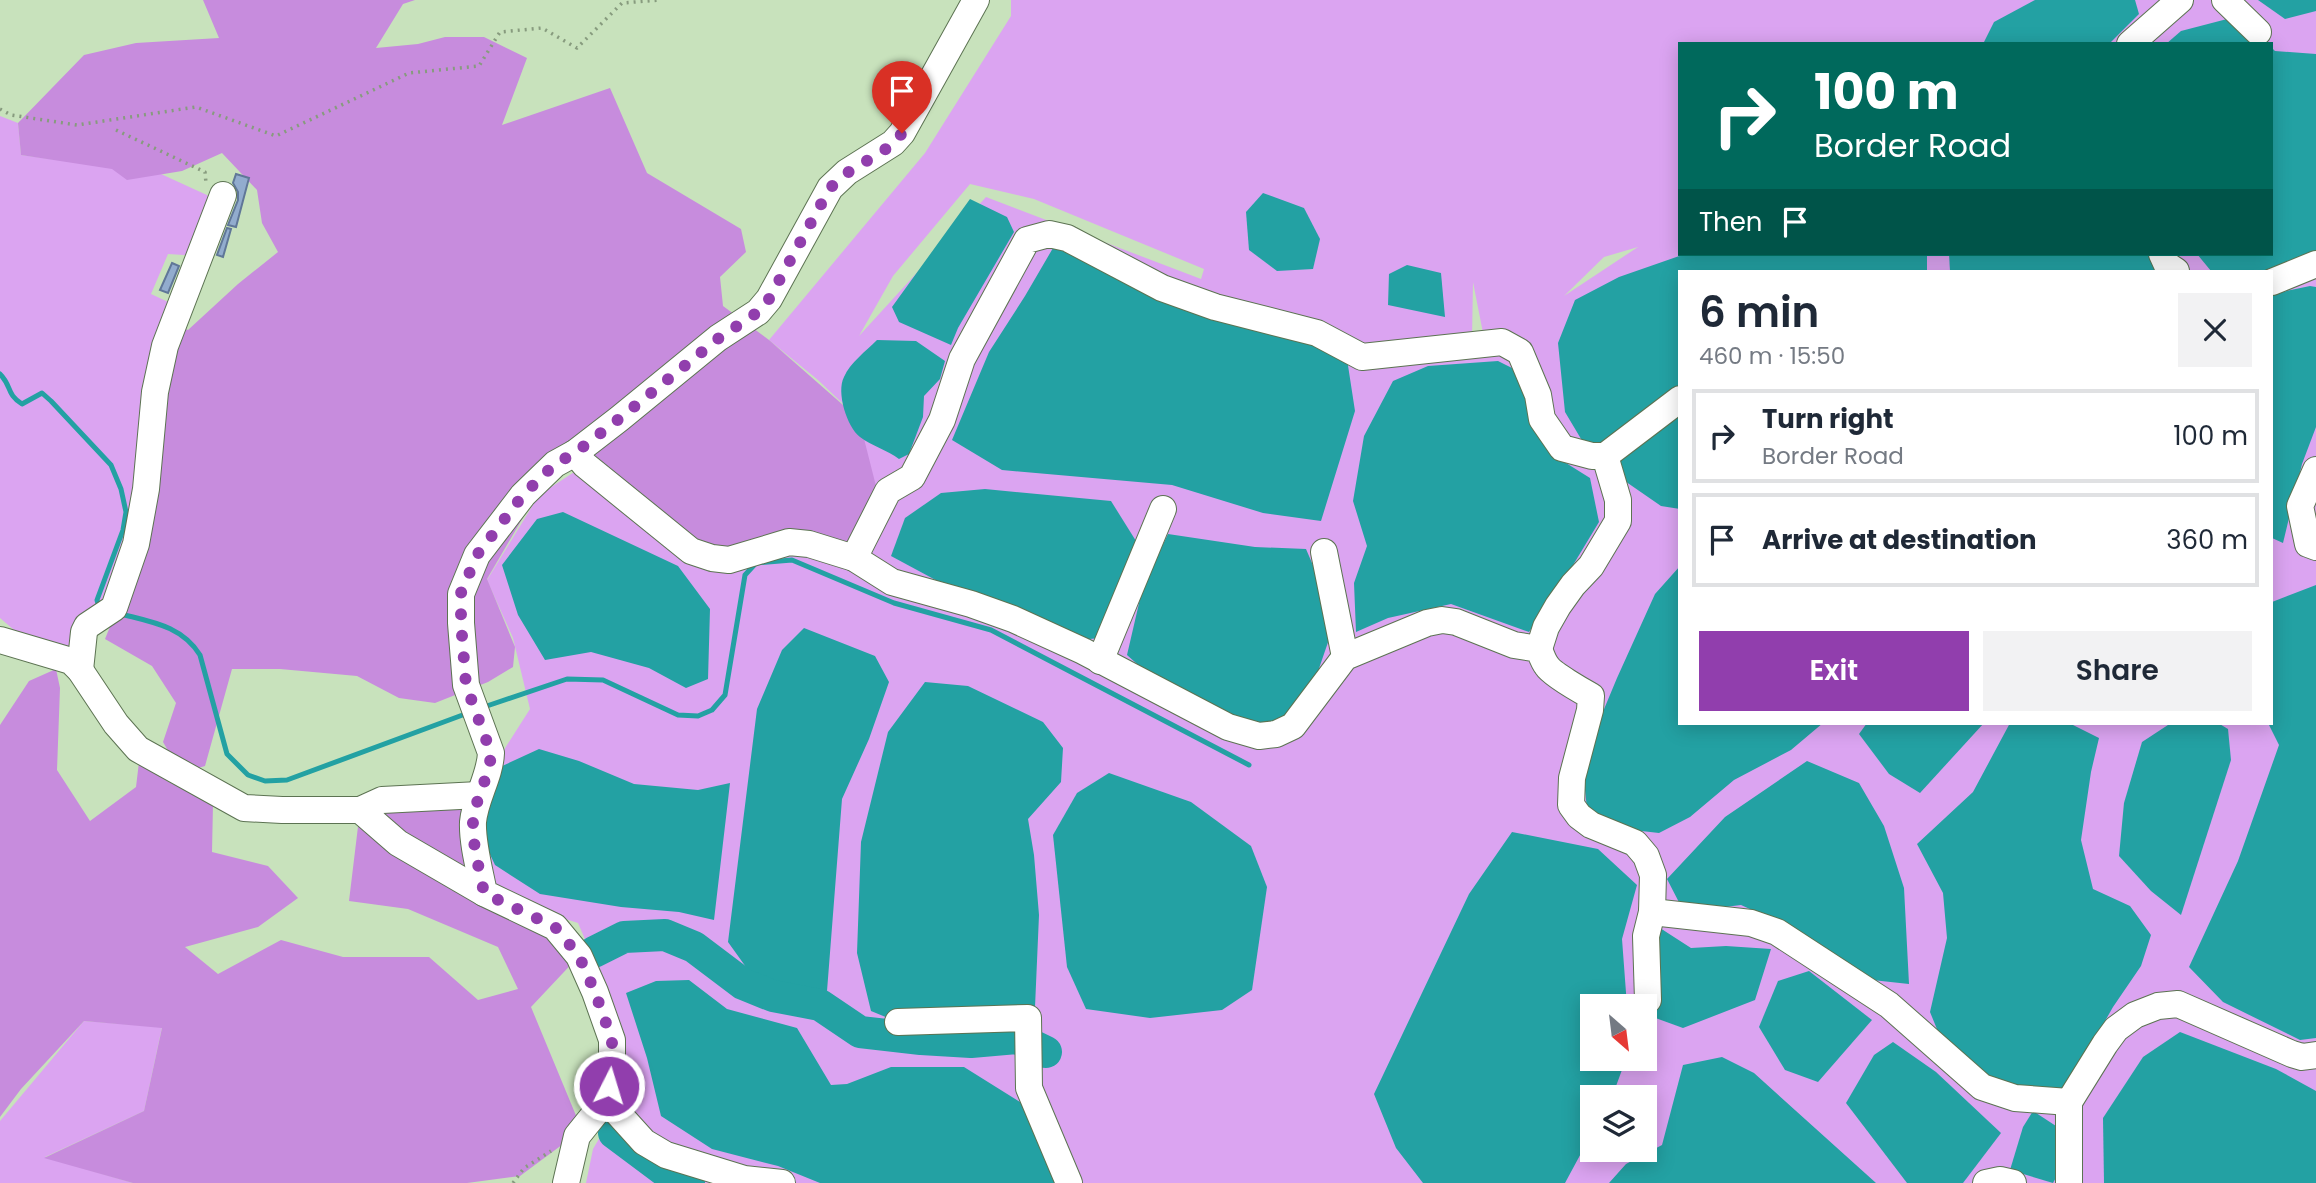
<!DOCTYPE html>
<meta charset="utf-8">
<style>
:root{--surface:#fff;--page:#f2f2f3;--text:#1f2937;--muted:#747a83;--line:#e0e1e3;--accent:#913ead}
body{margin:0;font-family:Poppins,sans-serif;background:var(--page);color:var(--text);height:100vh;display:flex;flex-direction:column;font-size:26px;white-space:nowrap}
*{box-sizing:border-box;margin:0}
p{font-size:23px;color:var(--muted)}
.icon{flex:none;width:38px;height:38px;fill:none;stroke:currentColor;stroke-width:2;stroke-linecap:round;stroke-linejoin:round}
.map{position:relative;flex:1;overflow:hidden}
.drawer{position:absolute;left:1678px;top:270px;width:595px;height:455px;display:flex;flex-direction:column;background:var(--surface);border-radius:0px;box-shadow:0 4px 18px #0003}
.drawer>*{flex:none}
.hud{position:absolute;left:1678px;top:42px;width:595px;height:214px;border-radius:0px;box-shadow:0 4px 18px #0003;background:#00695c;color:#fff;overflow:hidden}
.needle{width:46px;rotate:152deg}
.fabs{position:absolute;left:1580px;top:994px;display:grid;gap:14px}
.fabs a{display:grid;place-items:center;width:77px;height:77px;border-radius:0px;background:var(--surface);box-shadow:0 4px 18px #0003;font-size:35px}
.pin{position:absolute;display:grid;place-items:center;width:60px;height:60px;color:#fff;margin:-72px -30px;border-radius:50% 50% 50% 0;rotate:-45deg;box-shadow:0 0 7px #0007}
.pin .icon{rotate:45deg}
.me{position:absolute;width:77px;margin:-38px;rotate:5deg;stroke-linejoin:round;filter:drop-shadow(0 0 5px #0008)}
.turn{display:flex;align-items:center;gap:24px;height:147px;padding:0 21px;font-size:32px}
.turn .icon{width:91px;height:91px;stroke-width:2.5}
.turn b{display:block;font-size:49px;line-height:60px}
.then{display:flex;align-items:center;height:66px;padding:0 21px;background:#0003;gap:14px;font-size:26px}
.round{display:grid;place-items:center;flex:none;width:74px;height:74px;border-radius:0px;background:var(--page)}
.summary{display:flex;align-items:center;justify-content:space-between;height:119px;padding:0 21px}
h1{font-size:42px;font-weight:600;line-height:52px}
.action{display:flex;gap:14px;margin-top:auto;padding:14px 21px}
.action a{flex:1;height:80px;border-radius:0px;background:var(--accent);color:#fff;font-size:28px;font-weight:600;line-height:80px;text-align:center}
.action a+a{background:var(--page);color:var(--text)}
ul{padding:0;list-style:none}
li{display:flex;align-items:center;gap:21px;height:94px;margin:0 14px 10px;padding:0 7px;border:4px solid var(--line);border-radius:0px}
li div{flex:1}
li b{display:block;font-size:26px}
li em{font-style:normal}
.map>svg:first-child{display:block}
.green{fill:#dba4f1;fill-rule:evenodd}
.forest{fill:#c78cdd}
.water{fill:#23a1a3}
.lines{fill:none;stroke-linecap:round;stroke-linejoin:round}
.stream{stroke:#23a1a3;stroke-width:5}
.river{stroke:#23a1a3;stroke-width:32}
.building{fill:#92acce;stroke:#607798;stroke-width:2}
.minor-casing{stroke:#5c7352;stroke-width:28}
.path{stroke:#879b7e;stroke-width:3.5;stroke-dasharray:2 5;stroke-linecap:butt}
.minor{stroke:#fff;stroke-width:26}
.route{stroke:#913ead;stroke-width:12;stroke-dasharray:0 21.6}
</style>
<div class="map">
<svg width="2316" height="1183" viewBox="0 0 2316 1183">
<rect width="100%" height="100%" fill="#c8e2bc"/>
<g class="green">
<path d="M1011,0H2316V1183H586L593,1149L626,1093L599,972L578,923L484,893L500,756L530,709L513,638L487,580L539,495L585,465L859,419L818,380L769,340L925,153L1011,16ZM1680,44H2272V254H1680ZM970,184L1034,199L1204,269L1201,279L986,197L859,336L893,276ZM1638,247L1564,296L1604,257ZM1680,271H2272V723H1680ZM1473,282L1483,333L1472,338L1473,283ZM1592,1006H1645V1059H1592ZM1592,1097H1645V1150H1592Z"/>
<polygon points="0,116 18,123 21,155 161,174 220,201 199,256 168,254 151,294 179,307 117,599 87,626 54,664 0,618"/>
<polygon points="84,1021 162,1027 144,1111 45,1157 133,1183 0,1183 0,1121"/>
</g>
<g class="forest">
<polygon points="203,0 415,0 403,4 376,48 418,44 445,37 484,37 527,58 502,125 610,88 647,173 741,229 746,252 720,277 723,306 769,340 859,419 877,490 854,558 758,550 675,546 574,453 531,504 487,579 515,647 513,667 488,682 435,703 399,698 357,676 280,669 232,669 205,766 181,773 163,742 176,703 152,666 105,639 116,612 163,319 188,330 238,284 278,252 262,223 257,190 222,153 182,171 127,180 112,169 21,155 18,123 84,55 136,43 219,38"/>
<polygon points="56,669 60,688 57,770 90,821 136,787 139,762 167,781 213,804 212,852 268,866 298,898 258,927 185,947 218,974 281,940 343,957 429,957 478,1000 518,989 498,947 408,909 349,901 360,810 468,795 480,890 579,956 531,1007 582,1130 520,1176 467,1183 133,1183 44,1158 144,1111 162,1028 84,1021 21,1089 0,1117 0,725 29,681"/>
</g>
<g class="water">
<polygon points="2035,0 2135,0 2139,14 2109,44 1983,44 1994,22"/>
<polygon points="2258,0 2316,0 2316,11 2285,19"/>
<polygon points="2231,18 2266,44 2166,44 2181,31"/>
<polygon points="2272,48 2275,51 2316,54 2316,259 2272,271 2211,271 2197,254 2272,254"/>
<polygon points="1263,193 1304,208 1320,239 1313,269 1277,271 1249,250 1246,212"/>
<polygon points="970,199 1007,217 1014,232 958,328 951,345 899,322 892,307"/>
<polygon points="1053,248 1150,269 1281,322 1347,359 1355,411 1321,521 1263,513 1172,485 1002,470 952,440 989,352 1025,296"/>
<polygon points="1685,254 1927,254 1927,271 1680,271 1680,509 1661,506 1593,459 1565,412 1558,343 1575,300 1619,277"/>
<polygon points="1949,254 2167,254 2177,271 1950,271"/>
<polygon points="1407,265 1441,273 1445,317 1388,305 1389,274"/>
<polygon points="2310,286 2316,287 2316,427 2302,464 2283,543 2272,538 2272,294"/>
<path d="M877,340L916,341L945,361L940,379L924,396L923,417L909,454L899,459C887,450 872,446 860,437C847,427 836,392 844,377C850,363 866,351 877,340Z"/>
<polygon points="1498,361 1524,374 1550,453 1590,478 1599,522 1561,585 1529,632 1451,604 1388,618 1356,632 1354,583 1367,546 1353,501 1364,436 1393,381 1428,366"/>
<polygon points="985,489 1111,501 1136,541 1101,638 1066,641 943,584 891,556 905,518 941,493"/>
<polygon points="563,512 678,566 710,609 708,679 686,688 649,668 591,652 545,660 518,615 502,565 537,519"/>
<polygon points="1168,534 1255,547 1306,549 1336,619 1314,683 1282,734 1182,704 1127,655 1143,586"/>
<polygon points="1680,566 1680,723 1823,723 1791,750 1734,780 1690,817 1659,833 1624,829 1588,818 1582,762 1617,678 1655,594"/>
<polygon points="2316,585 2316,1038 2300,1040 2223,1002 2189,967 2238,861 2279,745 2268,723 2272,723 2272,602"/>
<polygon points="804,628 875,656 889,682 869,739 842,799 827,991 756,981 728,942 757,709 782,650"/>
<polygon points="925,682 968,686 1043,722 1063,748 1061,782 1028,819 1034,855 1039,915 1035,1007 984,1024 910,1027 871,1011 857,953 861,842 888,732"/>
<polygon points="1867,723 1984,723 1920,793 1889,774 1859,734"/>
<polygon points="2010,723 2069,723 2099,738 2091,772 2081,840 2093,889 2130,906 2151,935 2141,966 2113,1007 2067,1088 2023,1092 1950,1061 1930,1012 1947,938 1943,893 1917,844 1973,792"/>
<polygon points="2171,723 2218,723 2228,729 2231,760 2181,915 2151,891 2119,856 2124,803 2142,742"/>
<polygon points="539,749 579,761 634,784 698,790 730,783 714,920 679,912 621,907 540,894 495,865 469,810 500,767"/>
<polygon points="1807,761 1859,783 1884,826 1904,888 1909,984 1863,979 1798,931 1741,905 1684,912 1667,879 1725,817"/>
<polygon points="1109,773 1191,802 1251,846 1267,887 1252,990 1222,1010 1150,1018 1086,1009 1067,967 1053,835 1077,793"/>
<polygon points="1512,832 1598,849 1637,885 1622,939 1627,1006 1592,1006 1592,1059 1626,1059 1612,1097 1592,1097 1592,1133 1565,1183 1423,1183 1396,1148 1374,1094 1469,894"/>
<polygon points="1660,928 1691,948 1726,946 1771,949 1755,1000 1683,1028 1650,1016 1639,946"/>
<polygon points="1809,971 1872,1020 1818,1082 1785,1070 1759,1027 1778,981"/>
<polygon points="689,980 727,1009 797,1028 831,1085 847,1084 891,1067 964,1067 1033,1110 1062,1183 820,1183 778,1166 712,1149 661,1116 647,1058 626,993 656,981"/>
<polygon points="2180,1032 2276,1069 2316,1091 2316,1183 2104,1183 2103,1118 2143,1057"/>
<polygon points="1893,1042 1936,1072 2001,1133 1963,1183 1907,1183 1846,1103 1874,1055"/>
<polygon points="1722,1057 1754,1073 1876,1183 1609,1183 1626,1164 1662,1145 1683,1065"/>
<polygon points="2033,1111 2056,1126 2063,1165 2053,1183 2010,1170 2023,1127"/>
</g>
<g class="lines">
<g class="stream">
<path d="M0,374C12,386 6,394 22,404L42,393L51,401L111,465L121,489L126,512L123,530L97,600L99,607"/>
<path d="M121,614C152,622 182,626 200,655L227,754L248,775L265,781L287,780L468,713"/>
<polyline points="481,708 567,679 603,680 678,715 698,716 712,710 725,695 745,575 756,563 792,560 894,603 991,630 1249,765"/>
</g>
<g class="river">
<polyline points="594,952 624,937 665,935 694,947 743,984 773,996 820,1005 860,1032 921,1039 971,1042 1017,1038 1046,1052"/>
<polyline points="614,1133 669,1174 689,1183"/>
</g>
</g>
<g class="building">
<polygon points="236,174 249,178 236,227 228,225 238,200 238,192 233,183"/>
<polygon points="227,228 231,229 223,257 217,255"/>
<polygon points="172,263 179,266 168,293 160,290"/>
</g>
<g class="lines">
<g class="minor-casing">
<g id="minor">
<polyline points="2225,0 2258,32"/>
<polyline points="2130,44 2180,0"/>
<polyline points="2162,254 2167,265 2176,271"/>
<polyline points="2272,282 2316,264"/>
<path d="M575,453L585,465L691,551L712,558L729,560L789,542L809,544L854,558L892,582L971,604L1013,619L1083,651L1228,727L1259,736L1276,734L1293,726L1345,657L1427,623L1442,620L1456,622L1514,645L1539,649C1541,654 1543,661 1547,666C1552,674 1582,691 1591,696L1590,710L1572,778L1571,805L1579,816L1591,825L1635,843L1646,856L1653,875L1652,912L1646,936L1648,1000"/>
<polyline points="2316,470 2300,506 2308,544 2316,547"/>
<polyline points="1324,552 1345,657"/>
<polyline points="854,558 888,491 912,477 942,420 962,359 1027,240 1049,234 1067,238 1162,288 1215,307 1317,333 1362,357 1502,342 1520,352 1538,395 1542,419 1562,448 1592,456 1605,456 1680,399"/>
<polyline points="0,640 71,661 80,670 116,724 138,749 244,808 282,810 360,810 398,843 484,893"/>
<polyline points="1539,649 1546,627 1558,606 1573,585 1591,566 1618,521 1618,500 1605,456"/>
<polyline points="1100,661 1163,509"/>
<polyline points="80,670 84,632 87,626 114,608 136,544 146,489 155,392 165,346 223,195"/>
<polyline points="360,810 382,800 479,795"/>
<polyline points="1652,912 1751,923 1777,932 1889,1005 1982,1087 2015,1098 2069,1102"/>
<polyline points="898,1022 1028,1018 1029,1088 1069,1183"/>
<polyline points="606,1100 644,1142 666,1155 744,1179 782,1183"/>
<path d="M566,1183L577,1136L606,1100L612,1071V1040L595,992L579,956L555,927L484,893C480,872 472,843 473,822C475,798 490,777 491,753L466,685L461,623V594L477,555L523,495L555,464L575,453L619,419L718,338L758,312L769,299L830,188L847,172L893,143L902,133L976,0"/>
<polyline points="1986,1183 2000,1180 2013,1183"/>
<polyline points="2069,1183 2069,1102 2105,1044 2116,1029 2135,1015 2158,1006 2178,1004 2292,1054 2302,1057 2316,1055"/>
</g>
</g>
<g class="path">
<polyline points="0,109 11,115 77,125 196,107 276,136 409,73 479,66 500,32 542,28 577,48 622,3 660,0"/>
<polyline points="116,130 205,172 206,183"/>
<polyline points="513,1183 524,1168 551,1151"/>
</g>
<use href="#minor" class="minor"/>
</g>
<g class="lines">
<path class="route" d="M609,1086L612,1071V1040L595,992L579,956L555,927L484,893C480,872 472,843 473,822C475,798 490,776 491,753L466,685L461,623V593L477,555L523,495L555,464L575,453L619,419L719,338L758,312L769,299L830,188L847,173L894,144L902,133"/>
</g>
</svg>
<div class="fabs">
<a><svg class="needle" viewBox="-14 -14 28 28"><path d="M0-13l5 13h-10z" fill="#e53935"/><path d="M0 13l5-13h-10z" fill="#747a83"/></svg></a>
<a><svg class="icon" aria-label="layers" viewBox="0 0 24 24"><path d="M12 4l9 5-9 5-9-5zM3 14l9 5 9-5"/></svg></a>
</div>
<div class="pin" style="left:902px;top:133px;background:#d93025"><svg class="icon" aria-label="arrive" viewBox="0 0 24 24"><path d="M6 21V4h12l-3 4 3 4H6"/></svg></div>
<svg class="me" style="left:609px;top:1086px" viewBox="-20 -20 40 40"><circle r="17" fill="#913ead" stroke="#fff" stroke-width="3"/><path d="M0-11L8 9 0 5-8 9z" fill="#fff"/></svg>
<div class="hud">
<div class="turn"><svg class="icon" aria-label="right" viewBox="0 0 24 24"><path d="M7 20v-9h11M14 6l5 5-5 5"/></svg><div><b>100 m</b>Border Road</div></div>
<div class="then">Then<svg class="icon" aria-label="arrive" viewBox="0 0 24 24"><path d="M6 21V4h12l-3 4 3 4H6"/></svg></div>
</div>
<section class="drawer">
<div class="summary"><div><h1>6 min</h1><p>460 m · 15:50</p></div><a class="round"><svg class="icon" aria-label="close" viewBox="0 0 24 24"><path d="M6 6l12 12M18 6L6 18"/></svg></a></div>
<ul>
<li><svg class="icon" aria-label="right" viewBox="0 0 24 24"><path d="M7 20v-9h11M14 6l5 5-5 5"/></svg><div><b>Turn right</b><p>Border Road</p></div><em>100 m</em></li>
<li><svg class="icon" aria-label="arrive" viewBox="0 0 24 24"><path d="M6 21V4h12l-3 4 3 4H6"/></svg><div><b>Arrive at destination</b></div><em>360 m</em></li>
</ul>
<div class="action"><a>Exit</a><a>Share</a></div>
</section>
</div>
